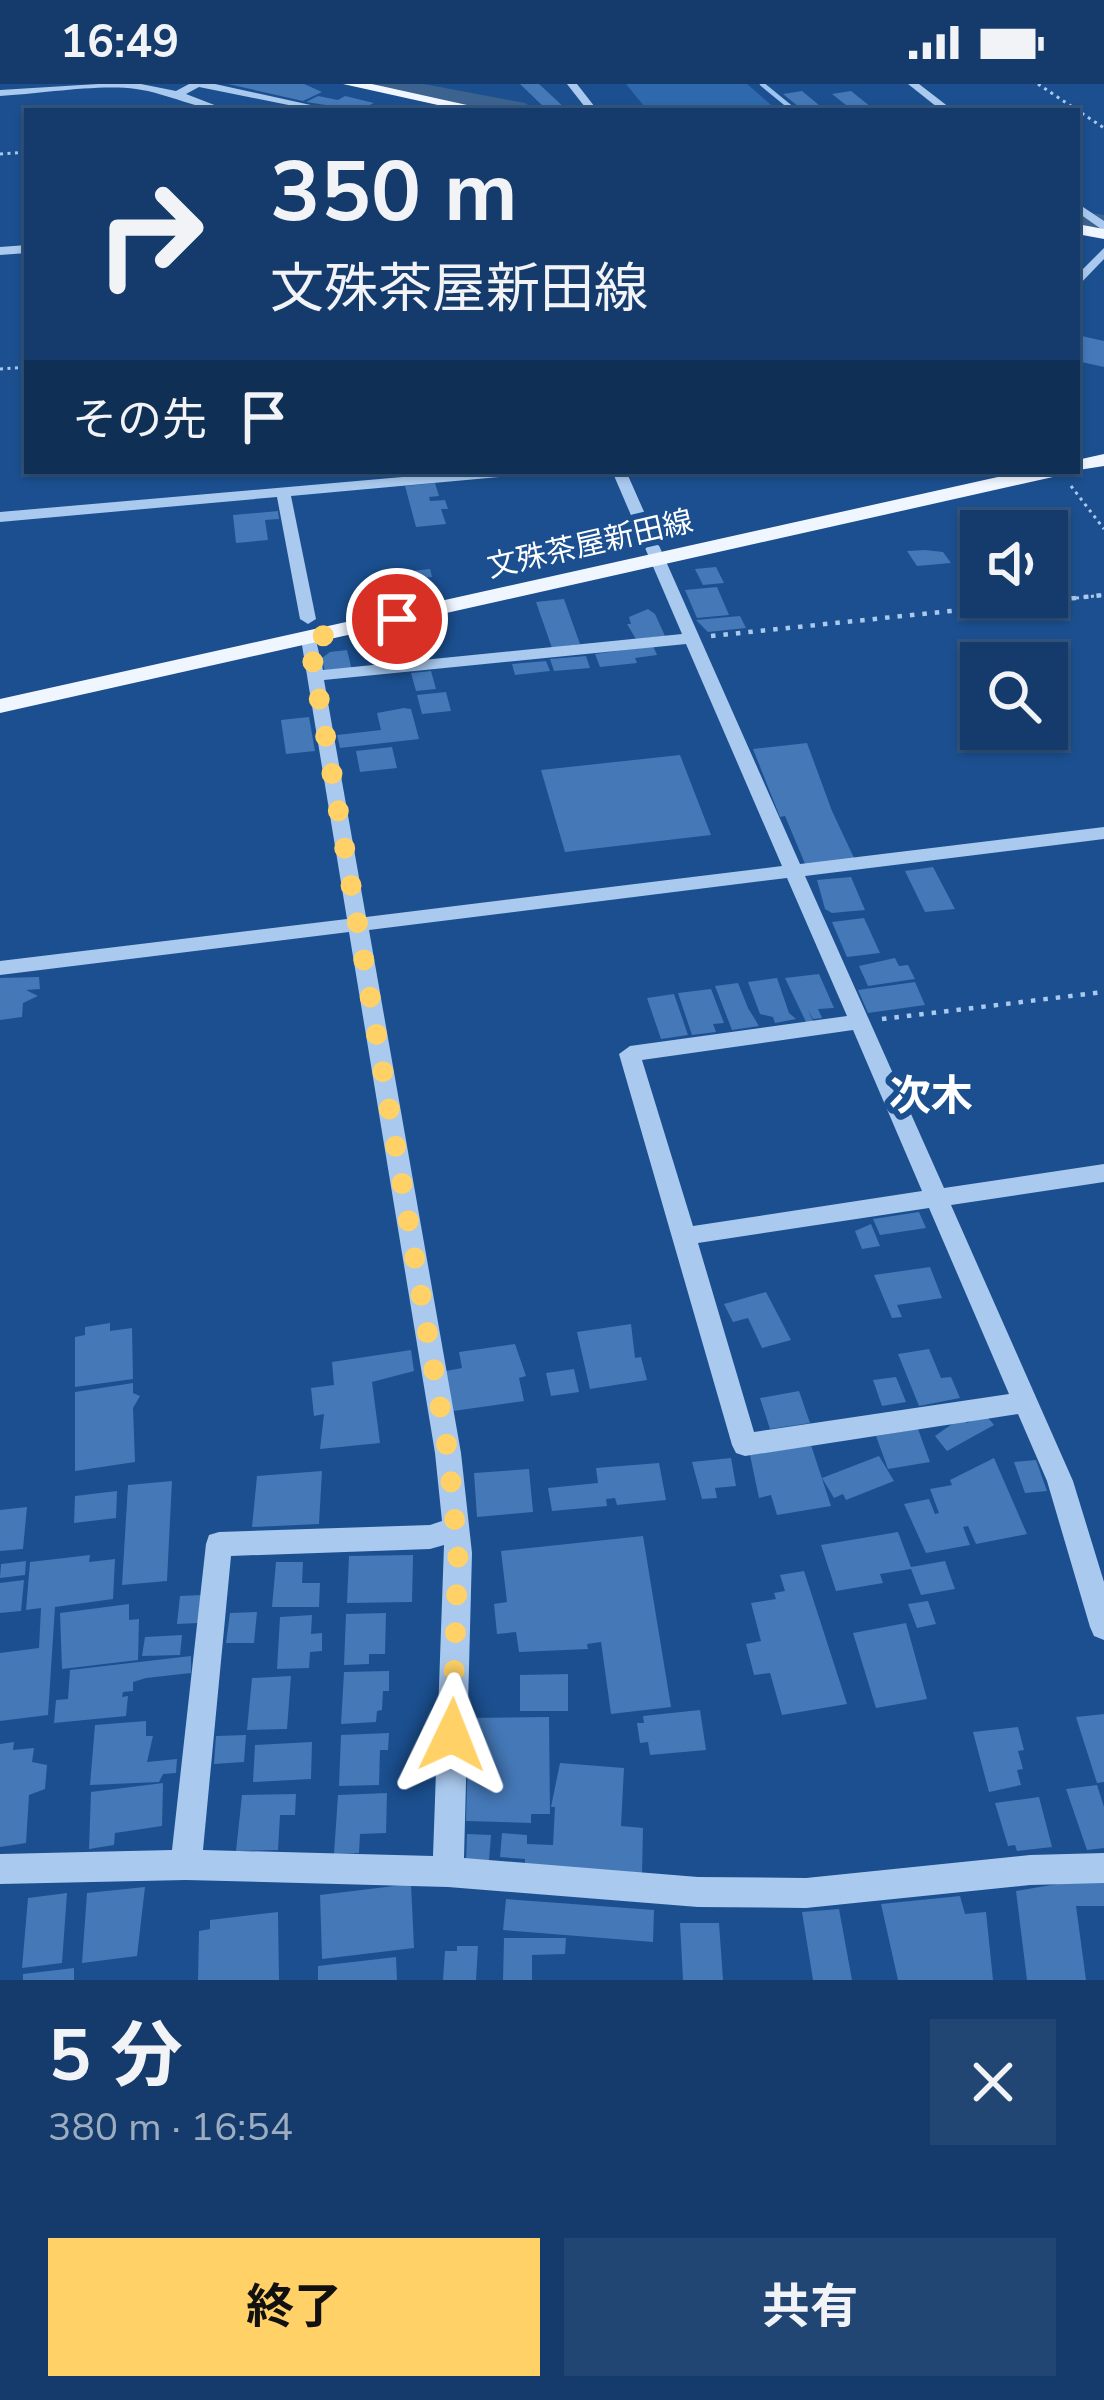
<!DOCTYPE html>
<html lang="ja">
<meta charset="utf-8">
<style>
:root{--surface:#143b6b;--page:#214673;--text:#f1f3f6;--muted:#9dadc1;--line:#33557e;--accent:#ffd166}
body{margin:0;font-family:"Nunito Sans","Noto Sans JP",sans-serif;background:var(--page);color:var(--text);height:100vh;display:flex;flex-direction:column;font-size:45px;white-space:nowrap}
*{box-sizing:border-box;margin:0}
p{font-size:39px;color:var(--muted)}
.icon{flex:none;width:66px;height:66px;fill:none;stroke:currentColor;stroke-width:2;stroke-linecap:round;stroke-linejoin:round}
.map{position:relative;height:1896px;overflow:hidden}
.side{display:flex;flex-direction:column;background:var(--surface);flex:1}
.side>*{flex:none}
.banner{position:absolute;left:24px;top:24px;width:1056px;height:366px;border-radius:0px;box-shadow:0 3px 9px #0004,0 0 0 3px var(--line);background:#143b6b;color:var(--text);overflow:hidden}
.fabs{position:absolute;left:960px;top:426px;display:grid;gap:24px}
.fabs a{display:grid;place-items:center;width:108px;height:108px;border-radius:0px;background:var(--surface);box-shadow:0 3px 9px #0004,0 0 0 3px var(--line);font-size:60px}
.pin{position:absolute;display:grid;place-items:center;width:102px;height:102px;color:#fff;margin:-51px;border:6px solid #fff;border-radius:50%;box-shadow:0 3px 12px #0007}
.me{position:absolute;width:132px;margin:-66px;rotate:2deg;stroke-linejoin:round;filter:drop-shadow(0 0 9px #0008)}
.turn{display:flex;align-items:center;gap:42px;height:252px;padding:0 48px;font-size:54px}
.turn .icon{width:156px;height:156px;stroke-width:2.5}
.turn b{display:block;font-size:84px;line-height:102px}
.then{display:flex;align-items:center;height:114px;padding:0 48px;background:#0003;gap:24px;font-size:45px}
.round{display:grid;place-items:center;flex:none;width:126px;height:126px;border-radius:0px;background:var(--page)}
.head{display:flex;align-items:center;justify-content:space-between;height:204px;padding:0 48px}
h1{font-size:72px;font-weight:700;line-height:90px}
.cta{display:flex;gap:24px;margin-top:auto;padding:24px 48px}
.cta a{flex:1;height:138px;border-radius:0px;background:var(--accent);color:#111;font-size:48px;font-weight:700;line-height:138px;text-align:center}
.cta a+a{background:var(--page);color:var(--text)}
.status{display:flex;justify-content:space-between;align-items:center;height:84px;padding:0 60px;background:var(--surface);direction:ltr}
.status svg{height:33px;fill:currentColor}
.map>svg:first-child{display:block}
.green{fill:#2e69ad}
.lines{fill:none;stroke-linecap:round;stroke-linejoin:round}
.stream{stroke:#9cc4f0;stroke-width:4.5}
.river{fill:#3c6290;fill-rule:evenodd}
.building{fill:#4478b7}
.path-far1{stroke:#a9c9ee;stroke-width:3;stroke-dasharray:3 4.5;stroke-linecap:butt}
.path{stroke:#a9c9ee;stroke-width:4.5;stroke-dasharray:4.5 8;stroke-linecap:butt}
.minor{fill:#a9c9ee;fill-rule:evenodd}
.major{fill:#f0f6ff;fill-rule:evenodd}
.route{stroke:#ffd166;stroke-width:21;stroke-dasharray:0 37.8}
.labels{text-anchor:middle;stroke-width:12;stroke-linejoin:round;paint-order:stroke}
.far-street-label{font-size:30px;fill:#fff;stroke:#1b4f8f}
.quarter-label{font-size:42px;font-weight:bold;fill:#fff;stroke:#1b4f8f}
</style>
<div class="status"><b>16:49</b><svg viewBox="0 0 49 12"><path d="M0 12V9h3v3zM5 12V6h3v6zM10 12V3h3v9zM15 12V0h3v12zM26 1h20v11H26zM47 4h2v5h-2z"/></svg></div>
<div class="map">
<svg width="1104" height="1896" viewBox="0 0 1104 1896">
<rect width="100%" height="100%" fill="#1b4f8f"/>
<polygon class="green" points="626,0 747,0 778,27 648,27"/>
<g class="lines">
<polyline class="stream" points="762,0 795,27"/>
<g class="river">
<polygon points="374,0 424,0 525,19 538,27 486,27 386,7"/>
<polygon points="1077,127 1104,131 1104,149 1077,143"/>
</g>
</g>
<g class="building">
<polygon points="228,0 304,0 322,8 303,17"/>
<polygon points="520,0 539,0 566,25 548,27"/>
<polygon points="802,7 826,27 804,27 783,10"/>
<polygon points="851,7 871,23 851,25 832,10"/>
<polygon points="318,12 338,16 345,12 374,19 359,26 306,18"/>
<polygon points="1077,251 1104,257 1104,283 1077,277"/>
<polygon points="435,399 439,412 429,413 430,417 445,416 448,425 441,425 446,440 416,443 405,402"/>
<polygon points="278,427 279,435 265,436 268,456 236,459 233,431"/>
<polygon points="925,466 943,468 951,479 917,482 907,467"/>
<polygon points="716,483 724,499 703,501 695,485"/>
<polygon points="430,485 432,493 396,498 394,489"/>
<polygon points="717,503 729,531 697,534 685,506"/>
<polygon points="564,515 580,560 552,564 536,518"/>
<polygon points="648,525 655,530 665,552 636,555 627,540 631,540 629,533"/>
<polygon points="740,532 746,544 708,548 696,536"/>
<polygon points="653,562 657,571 635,574 637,579 600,583 595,570"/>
<polygon points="347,566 352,586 325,589 322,574 330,568"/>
<polygon points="586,572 590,584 554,587 550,575"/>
<polygon points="546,577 550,587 515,591 512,580"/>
<polygon points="431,587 436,605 416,607 411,589"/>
<polygon points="446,608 451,627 422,630 417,611"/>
<polygon points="404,624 411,625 419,655 340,664 337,651 381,646 377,629"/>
<polygon points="309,633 315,667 286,670 281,636"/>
<polygon points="807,659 832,727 855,776 806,782 785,732 780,733 753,665"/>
<polygon points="392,663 397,684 360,688 356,667"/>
<polygon points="680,671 711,751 565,768 541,686"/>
<polygon points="933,783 955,825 925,828 905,787"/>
<polygon points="851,793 865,826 832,829 825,825 817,796"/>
<polygon points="864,834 880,869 847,873 832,838"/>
<polygon points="895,874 899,882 908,881 915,895 868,902 859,882"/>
<polygon points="819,890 834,924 818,925 822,934 813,935 808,926 813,937 806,938 785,894"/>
<polygon points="39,893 40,905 26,906 38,912 23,919 22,933 0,936 0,894"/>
<polygon points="777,894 789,929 796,935 775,939 773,933 760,930 748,898"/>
<polygon points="915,898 925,921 868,929 858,906"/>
<polygon points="738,899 748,924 759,942 732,946 715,902"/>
<polygon points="711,905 724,939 713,940 716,948 692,951 678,909"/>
<polygon points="674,910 688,951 661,955 647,914"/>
<polygon points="919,1128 926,1144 880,1151 873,1135"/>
<polygon points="871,1140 880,1162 862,1165 855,1147"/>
<polygon points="930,1183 942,1214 897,1221 902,1233 892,1234 874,1191"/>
<polygon points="766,1208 791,1256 762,1264 748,1234 733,1238 724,1220"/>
<polygon points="110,1239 110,1247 132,1244 133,1295 75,1303 75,1253 85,1251 85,1243"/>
<polygon points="631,1240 635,1274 641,1273 647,1296 590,1305 577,1248"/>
<polygon points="515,1260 526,1292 519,1294 524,1317 453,1327 446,1287 462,1284 459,1268"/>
<polygon points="929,1265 941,1294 951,1293 960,1314 919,1322 898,1270"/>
<polygon points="411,1266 414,1287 372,1298 380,1359 320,1365 324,1330 314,1332 311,1304 334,1301 332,1278"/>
<polygon points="574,1285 579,1308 551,1312 546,1289"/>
<polygon points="896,1293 906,1318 882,1322 873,1296"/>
<polygon points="133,1299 133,1309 140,1312 133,1324 135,1378 75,1387 75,1308"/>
<polygon points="799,1307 810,1339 770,1345 760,1314"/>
<polygon points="985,1330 994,1341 947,1367 935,1352 962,1333 967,1339"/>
<polygon points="918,1345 930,1378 888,1385 876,1352"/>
<polygon points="811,1361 831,1422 777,1431 771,1411 759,1414 750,1371"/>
<polygon points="879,1372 894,1397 846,1416 843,1410 834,1414 822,1394"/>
<polygon points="731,1374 736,1402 715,1404 717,1414 702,1415 692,1378"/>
<polygon points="994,1374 1027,1450 976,1460 968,1442 963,1443 970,1461 926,1469 904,1420 929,1415 935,1430 939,1429 930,1405 952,1401 950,1396"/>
<polygon points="1036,1376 1047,1407 1025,1409 1014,1378"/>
<polygon points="659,1379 666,1416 617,1421 615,1414 606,1415 607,1422 552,1427 548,1404 598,1399 596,1384"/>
<polygon points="529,1385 533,1428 477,1433 474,1389"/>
<polygon points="322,1387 319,1440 252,1443 257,1392"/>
<polygon points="172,1397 167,1497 122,1501 128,1401"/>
<polygon points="117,1407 116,1434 74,1439 75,1412"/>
<polygon points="27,1423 23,1465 0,1467 0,1426"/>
<polygon points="898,1448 911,1483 945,1477 955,1505 921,1511 911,1485 880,1490 883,1499 836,1507 821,1461"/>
<polygon points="643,1452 671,1623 611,1630 601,1558 587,1560 588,1565 519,1568 516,1548 497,1550 494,1520 507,1518 501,1467"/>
<polygon points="90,1471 89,1478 115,1475 113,1515 55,1523 48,1631 0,1637 0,1569 39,1564 41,1524 26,1526 30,1478"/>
<polygon points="413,1471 412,1518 347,1519 349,1472"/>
<polygon points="26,1477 25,1491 0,1494 1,1480"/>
<polygon points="276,1478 303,1478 302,1499 320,1499 319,1523 272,1523"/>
<polygon points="804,1487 847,1620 782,1631 770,1589 754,1591 746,1560 761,1557 751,1519 776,1515 774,1509 785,1507 780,1491"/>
<polygon points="24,1496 21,1527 0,1529 0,1499"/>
<polygon points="201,1511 198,1539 177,1540 180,1512"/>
<polygon points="928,1517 936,1540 917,1544 908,1520"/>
<polygon points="129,1520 129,1536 139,1535 138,1576 62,1585 60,1529"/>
<polygon points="257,1528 254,1559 226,1559 230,1529"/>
<polygon points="386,1529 385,1570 369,1570 369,1580 344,1581 346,1530"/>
<polygon points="312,1531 311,1550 322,1549 322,1567 310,1568 309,1584 277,1585 280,1533"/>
<polygon points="906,1539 927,1615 876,1624 853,1549"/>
<polygon points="182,1551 180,1571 142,1572 145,1553"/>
<polygon points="191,1572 191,1589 146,1594 133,1598 133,1607 123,1608 122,1613 128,1612 126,1632 54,1639 56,1616 68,1615 70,1586"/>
<polygon points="389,1587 389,1607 383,1607 382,1626 377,1627 376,1638 341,1640 344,1588"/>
<polygon points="568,1590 568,1627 520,1627 520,1591"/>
<polygon points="291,1592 287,1645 247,1646 252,1594"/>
<polygon points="700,1626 706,1666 650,1671 648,1658 640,1659 637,1639 644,1639 643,1632"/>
<polygon points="1104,1630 1104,1698 1097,1699 1076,1633"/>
<polygon points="549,1633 550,1730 531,1730 531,1739 466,1737 469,1634"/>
<polygon points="146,1637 146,1652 153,1652 147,1678 177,1675 176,1689 163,1690 159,1698 90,1701 95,1641"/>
<polygon points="1018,1643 1024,1666 1018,1667 1023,1685 1017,1686 1021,1701 989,1708 973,1648"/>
<polygon points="389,1649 388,1666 380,1666 379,1701 339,1702 341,1651"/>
<polygon points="246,1651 244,1678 214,1680 216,1652"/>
<polygon points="14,1658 13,1666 34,1664 32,1678 47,1681 45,1705 29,1711 26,1759 0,1763 0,1660"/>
<polygon points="312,1658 311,1695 253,1698 255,1661"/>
<polygon points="560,1679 624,1684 621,1742 643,1744 642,1791 525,1784 525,1775 500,1773 502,1749 527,1751 527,1760 553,1761 555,1723 551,1723"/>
<polygon points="163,1699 162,1742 115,1749 114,1761 89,1765 91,1708"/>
<polygon points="1097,1701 1104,1723 1104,1764 1087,1766 1066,1705"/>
<polygon points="387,1709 386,1749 360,1750 359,1769 334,1770 338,1711"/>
<polygon points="296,1710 295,1731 280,1731 278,1766 236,1767 242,1711"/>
<polygon points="1039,1713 1052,1763 1017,1767 1015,1761 1008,1762 995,1719"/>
<polygon points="467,1750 491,1751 489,1777 466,1777"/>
<polygon points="1087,1795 1104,1795 1104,1822 1076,1822 1086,1896 1027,1896 1016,1807"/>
<polygon points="411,1800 414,1864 322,1875 320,1811"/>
<polygon points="145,1803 137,1872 82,1879 87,1809"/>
<polygon points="67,1809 62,1879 22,1884 28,1814"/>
<polygon points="960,1812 965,1830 986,1828 993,1896 898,1896 881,1820"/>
<polygon points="506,1815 654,1826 653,1858 503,1846"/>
<polygon points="839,1825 852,1896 813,1896 802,1828"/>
<polygon points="278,1828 279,1896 198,1896 199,1847 210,1845 210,1836"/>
<polygon points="680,1839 719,1839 723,1896 683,1896"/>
<polygon points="504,1854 566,1854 565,1870 532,1871 532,1896 503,1896"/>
<polygon points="457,1862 478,1862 476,1896 443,1896 445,1867 457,1867"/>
<polygon points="396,1873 397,1896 318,1896 318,1882"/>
<polygon points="74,1884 74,1896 23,1896 23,1890"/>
</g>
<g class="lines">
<g class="path-far1">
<polyline points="1038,0 1104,44"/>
<polyline points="0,70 27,68"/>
<polyline points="0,285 27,283"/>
<polyline points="1071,402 1104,445"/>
<polyline points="1076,514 1104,511"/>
</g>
<g class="path">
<polyline points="711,552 1104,511"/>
<polyline points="882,935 1104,908"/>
</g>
<g class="minor">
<path d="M98,0H141L176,7L189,0H215L338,27H318L199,3L186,10L230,27C199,27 168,9 136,5C98,0 40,10 0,12V6Z"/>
<polygon points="567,0 577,0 598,27 588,27"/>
<polygon points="908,0 919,0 954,27 942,27"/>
<polygon points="1077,119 1104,137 1104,147 1077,128"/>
<polygon points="27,161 27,169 0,171 0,163"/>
<polygon points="1104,164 1104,175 1077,203 1077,191"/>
<polygon points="471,387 527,387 520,391 291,412 316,535 308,540 300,535 277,413 0,438 0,428"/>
<path d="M612,387H626L800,780L1104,743V755L805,792L944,1104L1104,1080V1098L951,1121L1073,1397L1104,1498V1556L1094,1552L1090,1543L1047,1397L1018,1330L745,1372L736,1369L732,1361L619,970L630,962L847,932L787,794L369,846L461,1369L472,1469L464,1774L698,1793L806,1794L1030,1771L1104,1769V1799L1030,1801L806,1824L698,1823L448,1803L186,1796L0,1800V1770L172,1766L206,1460L209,1451L219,1448L430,1441L442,1437L435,1369L349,848L0,891V877L347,835L301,555L309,550L315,552L323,586L682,550ZM686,560L782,782L366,833L324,596ZM853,946L922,1107L693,1142L642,976ZM929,1124L1009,1310L754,1348L698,1159ZM444,1461L433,1772L203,1766L231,1472L430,1465Z"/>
</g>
<g class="major">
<polygon points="343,0 372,0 494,27 465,27"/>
<polygon points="1077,140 1104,145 1104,155 1077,150"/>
<polygon points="1104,370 1104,382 1072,387 1077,387 1077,376"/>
<polygon points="1025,387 1063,387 1053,393 0,629 0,615"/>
</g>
</g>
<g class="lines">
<polyline class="route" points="397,535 309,555 448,1369 458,1469 452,1651"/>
</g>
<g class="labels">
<g class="far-street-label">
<text transform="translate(590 460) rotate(-13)" y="10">文殊茶屋新田線</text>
</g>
<g class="quarter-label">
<text x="931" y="1026">次木</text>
</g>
</g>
</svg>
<div class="fabs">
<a><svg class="icon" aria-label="sound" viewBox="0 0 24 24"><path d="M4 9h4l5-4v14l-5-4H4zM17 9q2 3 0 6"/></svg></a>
<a><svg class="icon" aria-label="search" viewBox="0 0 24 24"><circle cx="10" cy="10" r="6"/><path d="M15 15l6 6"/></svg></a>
</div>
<div class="pin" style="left:397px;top:535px;background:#d93025"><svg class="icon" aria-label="arrive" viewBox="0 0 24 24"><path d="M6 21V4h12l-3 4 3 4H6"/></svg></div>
<svg class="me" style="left:452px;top:1651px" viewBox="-20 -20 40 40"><path d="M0-17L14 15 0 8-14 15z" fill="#ffd166" stroke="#fff" stroke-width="4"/></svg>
<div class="banner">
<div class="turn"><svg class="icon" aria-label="right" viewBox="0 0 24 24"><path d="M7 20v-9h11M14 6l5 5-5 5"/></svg><div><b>350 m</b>文殊茶屋新田線</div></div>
<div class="then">その先<svg class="icon" aria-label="arrive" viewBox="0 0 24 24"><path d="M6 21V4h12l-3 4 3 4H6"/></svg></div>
</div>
</div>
<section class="side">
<div class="head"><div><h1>5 分</h1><p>380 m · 16:54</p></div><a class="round"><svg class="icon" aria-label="close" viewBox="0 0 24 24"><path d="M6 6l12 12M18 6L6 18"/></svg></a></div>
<div class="cta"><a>終了</a><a>共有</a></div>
</section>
